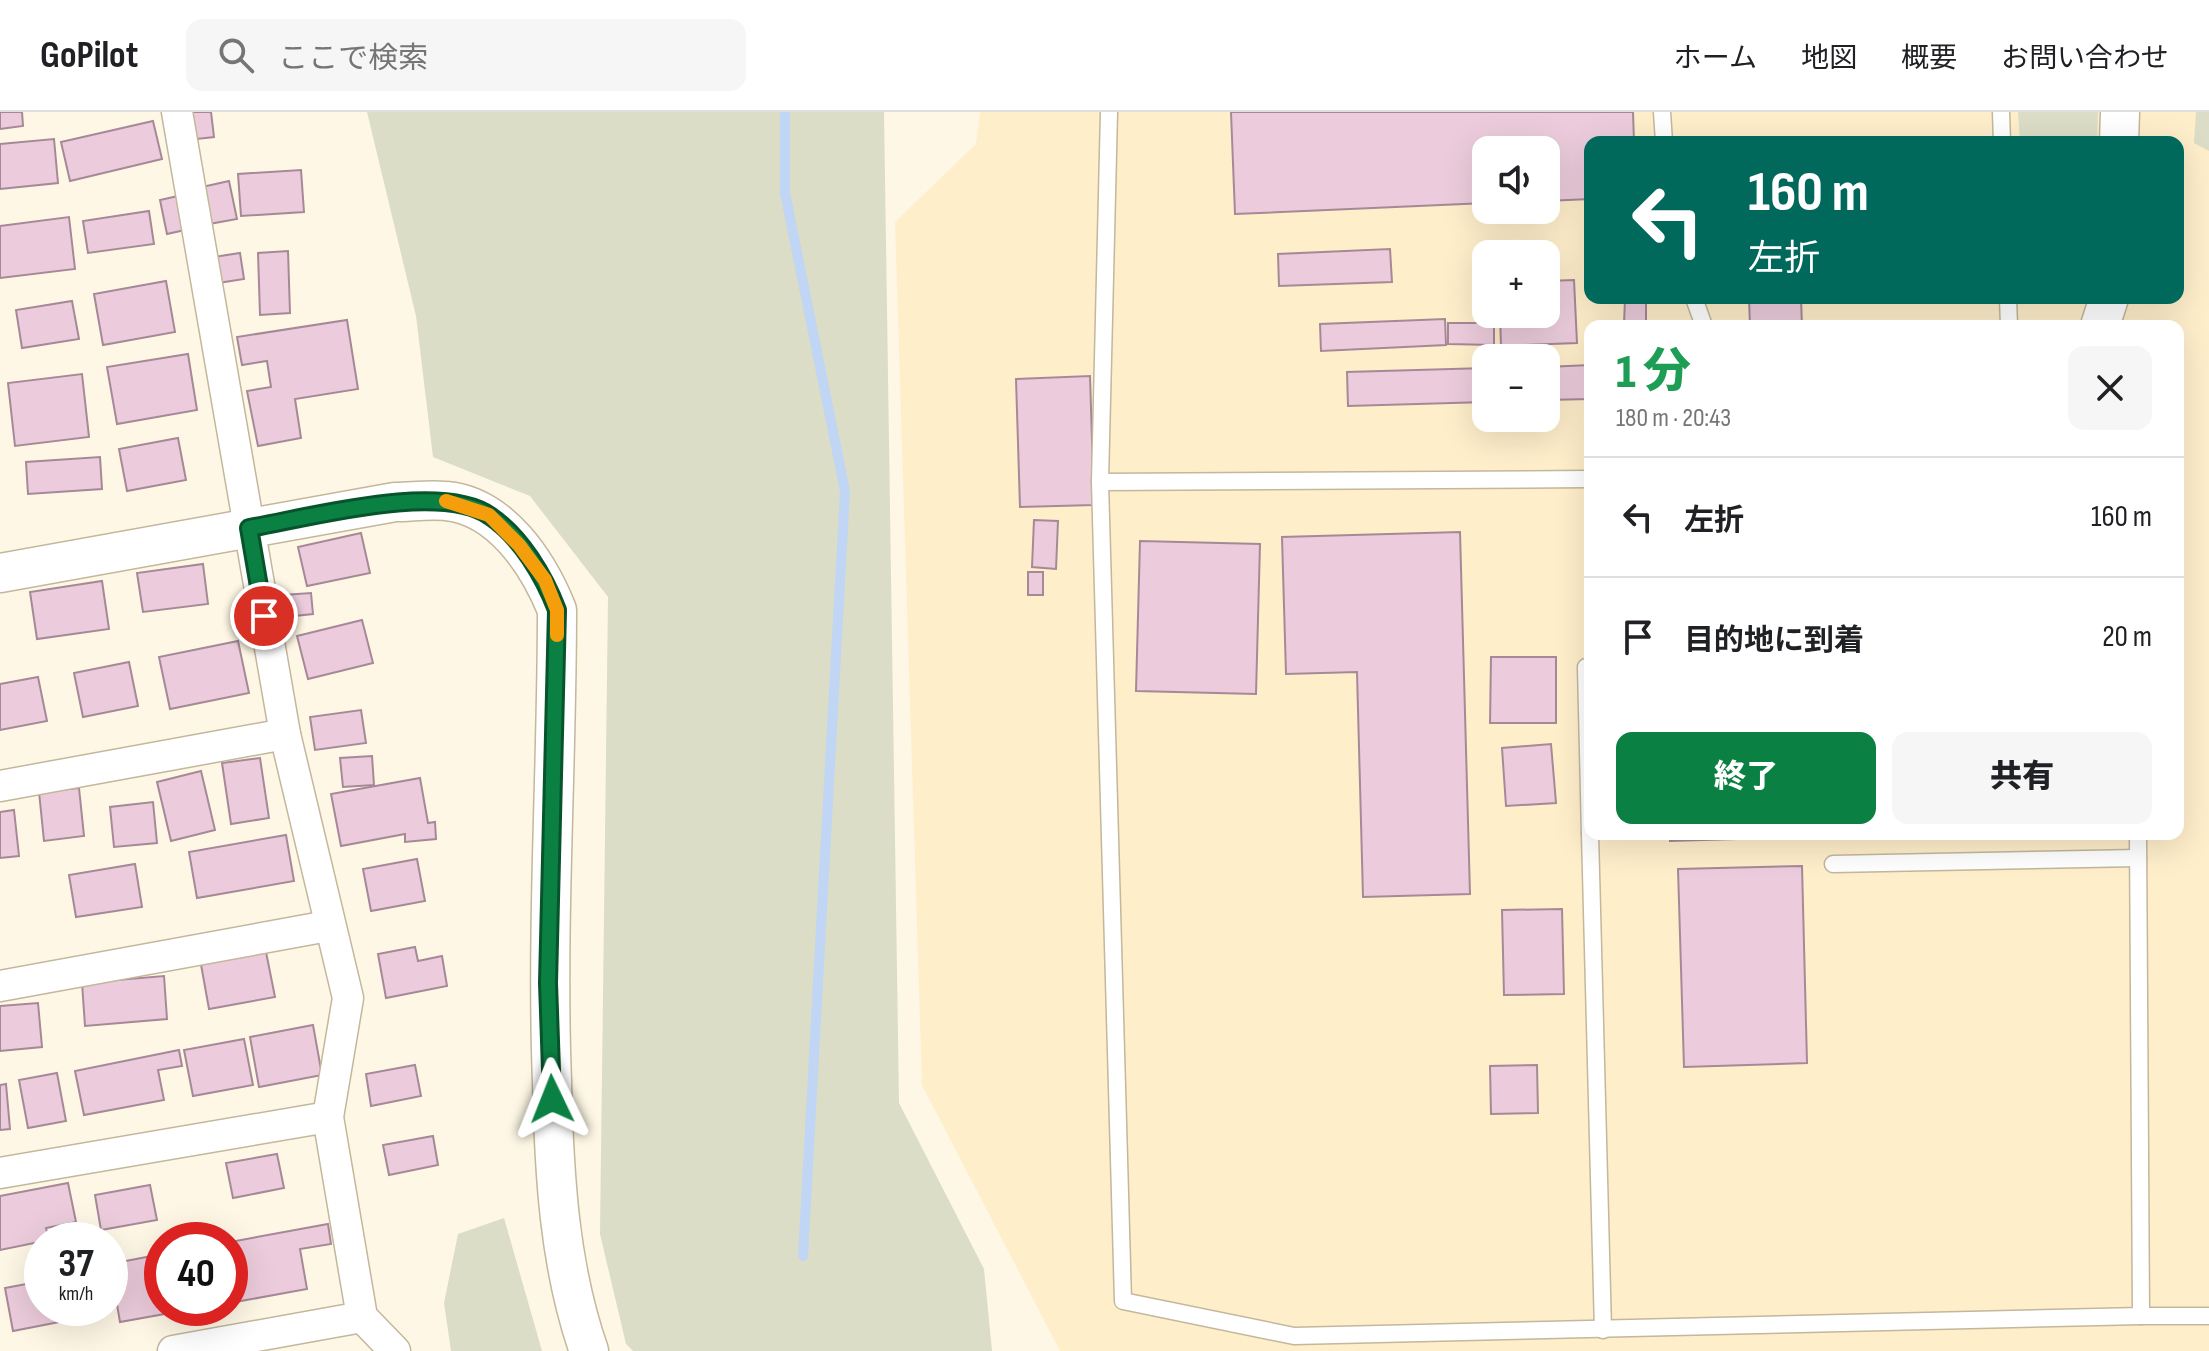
<!DOCTYPE html>
<html lang="ja">
<meta charset="utf-8">
<style>
:root{--surface:#fff;--page:#f6f6f6;--text:#202124;--muted:#757577;--line:#e0e0e0;--accent:#0b8043}
body{margin:0;font-family:"Sofia Sans Condensed","Noto Sans JP",sans-serif;background:var(--page);color:var(--text);height:100vh;display:flex;flex-direction:column;font-size:30px;white-space:nowrap}
*{box-sizing:border-box;margin:0}
p{font-size:26px;color:var(--muted)}
.icon{flex:none;width:44px;height:44px;fill:none;stroke:currentColor;stroke-width:2;stroke-linecap:round;stroke-linejoin:round}
.map{position:relative;flex:1;overflow:hidden}
.details{position:absolute;left:1584px;top:208px;width:600px;height:520px;display:flex;flex-direction:column;background:var(--surface);border-radius:16px;box-shadow:0 8px 32px #0002}
.details>*{flex:none}
.banner{position:absolute;left:1584px;top:24px;width:600px;height:168px;border-radius:16px;box-shadow:0 8px 32px #0002;background:#00695c;color:#fff;overflow:hidden}
.fabs{position:absolute;left:1472px;top:24px;display:grid;gap:16px}
.fabs a{display:grid;place-items:center;width:88px;height:88px;border-radius:16px;background:var(--surface);box-shadow:0 8px 32px #0002;font-size:40px}
.speed{position:absolute;left:24px;top:1110px;display:flex;gap:16px;font-size:40px;font-weight:700;text-align:center}
.speed>*{display:grid;place-content:center;width:104px;height:104px;border-radius:50%;background:var(--surface);box-shadow:0 8px 32px #0002;line-height:1}
.speed small{font-size:20px;font-weight:400}
.speed .limit{border:12px solid #d22;background:#fff;color:#111}
.pin{position:absolute;display:grid;place-items:center;width:68px;height:68px;color:#fff;margin:-34px;border:4px solid #fff;border-radius:50%;box-shadow:0 2px 8px #0007}
.me{position:absolute;width:88px;margin:-44px;rotate:358deg;stroke-linejoin:round;filter:drop-shadow(0 0 6px #0008)}
.turn{display:flex;align-items:center;gap:28px;height:168px;padding:0 32px;font-size:36px}
.turn .icon{width:104px;height:104px;stroke-width:2.5}
.turn b{display:block;font-size:56px;line-height:68px}
.round{display:grid;place-items:center;flex:none;width:84px;height:84px;border-radius:16px;background:var(--page)}
.headline{display:flex;align-items:center;justify-content:space-between;height:136px;padding:0 32px}
h1{font-size:48px;font-weight:800;line-height:60px;color:#1e9e55}
.action{display:flex;gap:16px;margin-top:auto;padding:16px 32px}
.action a{flex:1;height:92px;border-radius:16px;background:var(--accent);color:#fff;font-size:32px;font-weight:800;line-height:92px;text-align:center}
.action a+a{background:var(--page);color:var(--text)}
ul{padding:0;list-style:none}
li{display:flex;align-items:center;gap:24px;height:120px;padding:0 32px;border-top:2px solid var(--line)}
li div{flex:1}
li b{display:block;font-size:30px}
li em{font-style:normal}
header{display:flex;align-items:center;gap:48px;box-sizing:border-box;height:112px;padding:0 40px;background:var(--surface);border-bottom:2px solid var(--line)}
header strong{font-size:38px}
nav{display:flex;gap:44px;margin-inline-start:auto;font-size:28px}
.search{width:560px;height:72px;background:var(--page);display:flex;align-items:center;gap:20px;box-sizing:border-box;padding:0 28px;border-radius:16px;color:var(--muted);font-size:30px}
.map>svg:first-child{display:block}
.built{fill:#feeeca;fill-rule:evenodd}
.green{fill:#dbddc6}
.lines{fill:none;stroke-linecap:round;stroke-linejoin:round}
.stream{stroke:#c1d5f5;stroke-width:10}
.building{fill:#ecccdc;stroke:#a68997;stroke-width:2}
.service-casing{stroke:#c3b79c;stroke-width:19}
.minor-casing{stroke:#c3b79c;stroke-width:33}
.tertiary-casing{stroke:#c3b79c;stroke-width:41}
.service{stroke:#fff;stroke-width:16}
.minor{stroke:#fff;stroke-width:30}
.tertiary{stroke:#fff;stroke-width:38}
.route-casing{stroke:#07532c;stroke-width:20}
.route{stroke:#0b8043;stroke-width:14}
.slow{stroke:#f59e0b;stroke-width:14}
</style>
<header>
<strong>GoPilot</strong>
<div class="search"><svg class="icon" aria-label="search" viewBox="0 0 24 24"><circle cx="10" cy="10" r="6"/><path d="M15 15l6 6"/></svg>ここで検索</div>
<nav><a>ホーム</a><a>地図</a><a>概要</a><a>お問い合わせ</a></nav>
</header>
<div class="map">
<svg width="2209" height="1239" viewBox="0 0 2209 1239">
<rect width="100%" height="100%" fill="#fef7e5"/>
<path class="built" d="M980,0H2209V1239H1060L922,973L895,110L976,32ZM1590,30H2178V186H1590ZM1486,38H1546V98H1486ZM1486,142H1546V202H1486ZM1590,214H2178V722H1590ZM1486,246H1546V306H1486Z"/>
<g class="green">
<polygon points="367,0 884,0 899,991 984,1157 992,1239 633,1239 626,1232 600,1122 608,485 530,384 433,345 416,204"/>
<polygon points="2018,0 2098,0 2097,30 2020,30"/>
<polygon points="2196,0 2209,0 2209,39 2194,31"/>
<polygon points="504,1106 542,1239 451,1239 444,1191 458,1122"/>
</g>
<g class="lines">
<polyline class="stream" points="785,0 785,81 845,379 803,1144"/>
</g>
<g class="building">
<polygon points="0,0 22,0 23,14 0,17"/>
<polygon points="185,0 211,0 214,25 188,28"/>
<polygon points="1231,0 1633,0 1634,30 1590,30 1590,87 1546,89 1546,38 1486,38 1486,91 1235,102"/>
<polygon points="153,9 162,47 70,69 61,30"/>
<polygon points="54,27 58,71 0,77 0,32"/>
<polygon points="301,58 304,100 241,104 238,62"/>
<polygon points="229,69 237,107 209,112 202,75"/>
<polygon points="178,84 185,118 167,122 160,88"/>
<polygon points="149,99 154,132 88,141 83,109"/>
<polygon points="69,105 75,157 0,166 0,114"/>
<polygon points="1390,137 1392,170 1279,174 1278,142"/>
<polygon points="288,139 290,201 260,203 258,141"/>
<polygon points="240,141 244,167 218,171 214,145"/>
<polygon points="1574,168 1577,231 1501,234 1500,202 1546,202 1546,169"/>
<polygon points="166,169 175,220 103,233 94,182"/>
<polygon points="1625,186 1646,186 1646,213 1624,213"/>
<polygon points="1749,186 1801,186 1802,214 1750,214"/>
<polygon points="72,189 79,227 22,236 16,198"/>
<polygon points="1445,207 1446,233 1321,239 1320,212"/>
<polygon points="347,208 358,277 295,287 301,326 258,334 247,279 271,275 267,249 242,253 237,225"/>
<polygon points="1448,211 1494,211 1494,233 1448,232"/>
<polygon points="188,242 197,298 117,312 107,255"/>
<polygon points="1590,253 1590,287 1546,288 1546,255"/>
<polygon points="1486,256 1486,290 1348,294 1347,260"/>
<polygon points="82,262 89,325 15,334 8,271"/>
<polygon points="1090,264 1094,393 1020,395 1016,267"/>
<polygon points="178,326 186,368 127,379 119,337"/>
<polygon points="100,345 102,377 28,382 26,350"/>
<polygon points="1034,408 1058,409 1056,457 1032,455"/>
<polygon points="1460,420 1470,782 1363,785 1357,560 1286,562 1282,425"/>
<polygon points="361,421 370,461 307,474 298,435"/>
<polygon points="1140,429 1260,432 1256,582 1136,579"/>
<polygon points="203,452 208,492 143,500 137,461"/>
<rect x="1028" y="460" width="15" height="23"/>
<polygon points="102,469 109,517 37,527 30,480"/>
<polygon points="311,481 313,502 285,505 283,483"/>
<polygon points="362,508 373,551 308,567 297,524"/>
<polygon points="238,529 249,581 170,597 159,545"/>
<polygon points="1491,545 1556,545 1556,611 1490,611"/>
<polygon points="129,550 138,594 83,605 74,561"/>
<polygon points="38,565 47,609 0,618 0,572"/>
<polygon points="361,598 366,631 315,638 310,605"/>
<polygon points="1551,632 1556,691 1506,694 1502,636"/>
<polygon points="372,644 374,673 343,675 340,646"/>
<polygon points="260,646 269,706 231,712 222,651"/>
<polygon points="201,659 215,718 171,729 157,670"/>
<polygon points="420,666 428,711 435,710 436,727 405,730 405,722 341,734 331,682"/>
<polygon points="79,676 84,724 44,729 39,680"/>
<polygon points="153,690 157,731 114,735 110,695"/>
<polygon points="14,698 19,744 0,746 0,700"/>
<polygon points="1670,722 1910,722 1670,729"/>
<polygon points="286,723 294,769 197,786 189,740"/>
<polygon points="417,747 425,789 371,799 363,757"/>
<polygon points="135,752 142,795 76,805 69,763"/>
<polygon points="1802,754 1807,951 1684,955 1678,757"/>
<polygon points="1562,797 1564,882 1504,883 1502,798"/>
<polygon points="265,835 275,885 209,897 200,847"/>
<polygon points="415,835 418,849 442,844 447,874 386,886 378,842"/>
<polygon points="164,864 167,907 85,914 82,871"/>
<polygon points="38,891 42,935 0,939 0,894"/>
<polygon points="313,913 322,963 259,975 250,925"/>
<polygon points="244,927 253,973 193,984 184,938"/>
<polygon points="179,938 182,954 158,958 164,988 84,1003 75,959"/>
<polygon points="415,953 421,984 371,994 366,962"/>
<polygon points="1537,953 1538,1001 1491,1002 1490,954"/>
<polygon points="57,961 66,1009 28,1016 19,968"/>
<polygon points="6,972 10,1017 0,1018 0,973"/>
<polygon points="433,1024 438,1053 389,1063 383,1033"/>
<polygon points="277,1042 284,1076 233,1086 226,1051"/>
<polygon points="68,1071 76,1110 46,1116 49,1128 0,1138 0,1084"/>
<polygon points="150,1073 157,1108 101,1118 95,1083"/>
<polygon points="328,1112 331,1132 300,1137 307,1177 230,1191 230,1130"/>
<polygon points="162,1142 162,1196 198,1196 120,1210 110,1152"/>
<polygon points="42,1169 42,1196 78,1196 80,1206 13,1219 5,1176"/>
</g>
<g class="lines">
<g class="service-casing">
<g id="service">
<polyline points="1109,0 1100,370 1123,1189 1294,1224 2141,1204 2138,722"/>
<polyline points="1662,0 1664,30"/>
<polyline points="2001,0 2002,30"/>
<polyline points="1694,186 1704,214"/>
<polyline points="2008,186 2009,214"/>
<polyline points="1100,370 1590,367"/>
<polyline points="1586,555 1590,722"/>
<polyline points="1590,722 1603,1218"/>
<polyline points="1833,752 2138,746"/>
<polyline points="2141,1204 2209,1204"/>
</g>
</g>
<g class="minor-casing">
<g id="minor">
<polyline points="177,0 285,622 348,886 328,1005 362,1205 395,1239"/>
<polyline points="0,674 285,622"/>
<polyline points="0,874 328,814"/>
<polyline points="0,1061 328,1005"/>
<polyline points="173,1239 362,1205"/>
</g>
</g>
<g class="tertiary-casing">
<g id="tertiary">
<polyline points="2119,30 2120,0"/>
<polyline points="2100,214 2109,186"/>
<path d="M0,461L395,390C411,390 429,387 446,389C501,394 538,451 557,498C557,656 546,813 552,970C554,1060 559,1154 589,1239"/>
</g>
</g>
<use href="#service" class="service"/>
<use href="#minor" class="minor"/>
<use href="#tertiary" class="tertiary"/>
</g>
<g class="lines">
<g class="route-casing">
<path id="route" d="M264,504L249,416C308,406 441,369 490,404C521,425 544,464 557,498L548,871L552,987"/>
</g>
<use href="#route" class="route"/>
<polyline class="slow" points="446,389 489,403 519,433 545,468 557,498 557,523"/>
</g>
</svg>
<div class="fabs">
<a><svg class="icon" aria-label="sound" viewBox="0 0 24 24"><path d="M4 9h4l5-4v14l-5-4H4zM17 9q2 3 0 6"/></svg></a>
<a>+</a>
<a>−</a>
</div>
<div class="speed"><div>37<small>km/h</small></div><div class="limit">40</div></div>
<div class="pin" style="left:264px;top:504px;background:#d93025"><svg class="icon" aria-label="arrive" viewBox="0 0 24 24"><path d="M6 21V4h12l-3 4 3 4H6"/></svg></div>
<svg class="me" style="left:552px;top:987px" viewBox="-20 -20 40 40"><path d="M0-17L14 15 0 8-14 15z" fill="#0b8043" stroke="#fff" stroke-width="4"/></svg>
<div class="banner">
<div class="turn"><svg class="icon" aria-label="left" viewBox="0 0 24 24"><path d="M17 20v-9H6M10 6l-5 5 5 5"/></svg><div><b>160 m</b>左折</div></div>
</div>
<section class="details">
<div class="headline"><div><h1>1 分</h1><p>180 m · 20:43</p></div><a class="round"><svg class="icon" aria-label="close" viewBox="0 0 24 24"><path d="M6 6l12 12M18 6L6 18"/></svg></a></div>
<ul>
<li><svg class="icon" aria-label="left" viewBox="0 0 24 24"><path d="M17 20v-9H6M10 6l-5 5 5 5"/></svg><div><b>左折</b></div><em>160 m</em></li>
<li><svg class="icon" aria-label="arrive" viewBox="0 0 24 24"><path d="M6 21V4h12l-3 4 3 4H6"/></svg><div><b>目的地に到着</b></div><em>20 m</em></li>
</ul>
<div class="action"><a>終了</a><a>共有</a></div>
</section>
</div>
